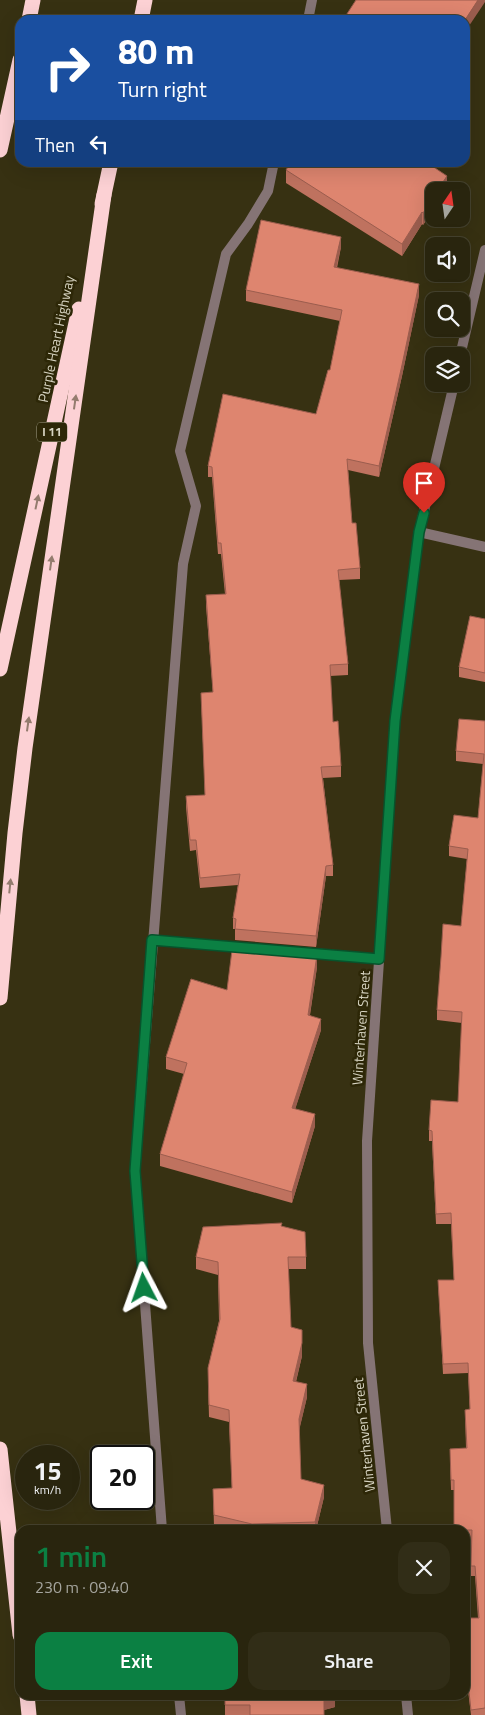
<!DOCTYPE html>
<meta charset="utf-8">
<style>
:root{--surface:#29250e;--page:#312d17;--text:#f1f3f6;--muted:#a5a59e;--line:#45422e;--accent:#0b8043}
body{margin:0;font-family:"Titillium Web",sans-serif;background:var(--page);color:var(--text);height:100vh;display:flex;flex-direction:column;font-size:19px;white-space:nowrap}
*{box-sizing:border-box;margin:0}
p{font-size:16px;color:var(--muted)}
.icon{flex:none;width:28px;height:28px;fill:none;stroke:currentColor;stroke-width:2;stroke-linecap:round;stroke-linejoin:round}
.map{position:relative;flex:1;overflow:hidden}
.panel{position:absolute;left:15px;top:1525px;width:455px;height:175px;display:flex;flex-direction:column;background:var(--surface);border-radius:15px;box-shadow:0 5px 20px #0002,0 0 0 1px var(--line)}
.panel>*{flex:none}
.guide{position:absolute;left:15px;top:15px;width:455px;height:152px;border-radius:15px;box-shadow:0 5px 20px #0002,0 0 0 1px var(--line);background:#1a4fa0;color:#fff;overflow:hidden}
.needle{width:32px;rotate:13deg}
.buttons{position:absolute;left:425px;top:182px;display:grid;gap:10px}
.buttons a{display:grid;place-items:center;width:45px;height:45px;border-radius:10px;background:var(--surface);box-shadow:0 5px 20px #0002,0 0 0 1px var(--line);font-size:25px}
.speed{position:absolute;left:15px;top:1445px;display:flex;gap:10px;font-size:25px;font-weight:700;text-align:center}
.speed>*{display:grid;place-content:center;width:65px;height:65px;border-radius:50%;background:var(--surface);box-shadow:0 5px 20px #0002,0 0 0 1px var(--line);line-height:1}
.speed small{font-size:12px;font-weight:400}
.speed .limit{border:2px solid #111;border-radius:8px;background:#fff;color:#111}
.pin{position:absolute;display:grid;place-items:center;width:42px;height:42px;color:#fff;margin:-51px -21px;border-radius:50% 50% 50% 0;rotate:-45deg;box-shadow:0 0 5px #0007}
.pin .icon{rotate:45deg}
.me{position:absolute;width:55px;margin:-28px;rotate:356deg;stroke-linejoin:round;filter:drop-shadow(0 0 4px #0008)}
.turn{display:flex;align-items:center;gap:18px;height:105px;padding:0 20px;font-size:22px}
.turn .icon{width:65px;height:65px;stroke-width:2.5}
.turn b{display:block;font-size:35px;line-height:42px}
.then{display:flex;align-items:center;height:48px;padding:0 20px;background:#0003;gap:10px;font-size:19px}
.round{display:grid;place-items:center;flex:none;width:52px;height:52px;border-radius:15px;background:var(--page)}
.head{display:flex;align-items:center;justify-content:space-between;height:85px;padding:0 20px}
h1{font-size:30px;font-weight:600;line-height:38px;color:var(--accent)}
.primary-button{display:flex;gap:10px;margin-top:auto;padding:10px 20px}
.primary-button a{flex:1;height:58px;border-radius:15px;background:var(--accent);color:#fff;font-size:20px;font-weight:600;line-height:58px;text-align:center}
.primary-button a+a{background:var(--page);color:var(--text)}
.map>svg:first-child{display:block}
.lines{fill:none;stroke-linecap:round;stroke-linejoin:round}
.service{stroke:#857475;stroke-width:10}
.minor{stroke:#857475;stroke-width:10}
.motorway{stroke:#fcd1d4;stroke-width:15}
.wall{fill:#bf725f}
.shaded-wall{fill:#9b5d4e}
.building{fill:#de856f;stroke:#9b5d4e}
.oneway{fill:#947c6e}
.route-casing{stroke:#07532c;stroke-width:12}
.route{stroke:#0b8043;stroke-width:9}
.labels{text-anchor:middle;stroke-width:5;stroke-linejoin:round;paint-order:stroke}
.shield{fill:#2d2707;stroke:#a4a08a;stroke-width:1}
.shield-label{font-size:12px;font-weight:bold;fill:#d7d4c2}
.street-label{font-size:14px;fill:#d7d4c2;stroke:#2d2707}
</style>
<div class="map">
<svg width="485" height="1715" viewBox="0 0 485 1715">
<rect width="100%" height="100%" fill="#373112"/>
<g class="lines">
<g class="service">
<polyline points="308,20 312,0"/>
<polyline points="152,940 246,948"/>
<polyline points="301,952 379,959"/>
<polyline points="162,1530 135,1171 183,564 196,506 180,451 226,254 248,224 268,191 274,162"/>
<polyline points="179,1695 181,1715"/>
</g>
<g class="minor">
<polyline points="460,356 485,250"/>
<polyline points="419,532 485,547"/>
<polyline points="387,1530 368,1343 367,1141 395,721 419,532 454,384"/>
<polyline points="406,1695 408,1715"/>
</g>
<g class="motorway">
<polyline points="29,20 33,0"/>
<polyline points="141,20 145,0"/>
<polyline points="0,150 20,60"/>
<polyline points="102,204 111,162"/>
<polyline points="0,669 79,309"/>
<polyline points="0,998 15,833 25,748 104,195"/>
<polyline points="0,1449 20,1635"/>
<polyline points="27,1695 29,1715"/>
</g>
</g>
<g class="wall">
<polygon points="286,170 447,188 434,191 434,209 423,225 422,224 402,256 286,183"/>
<polygon points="341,247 337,268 419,295 402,376 379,477 348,470 352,523 360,568 360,579 339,580 348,664 348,675 330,676 333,722 341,766 341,777 323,778 333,865 333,876 326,876 316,947 235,940 235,929 233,929 233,918 238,885 200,888 196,850 190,851 186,807 186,796 205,795 201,693 213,693 206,606 206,595 225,594 221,554 218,554 212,477 208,477 208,466 316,414 330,370 340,321 246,301 246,290"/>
<polygon points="485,619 485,682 459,677 459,667"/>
<polygon points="485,721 485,1715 471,1715 465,1666 465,1618 478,1618 475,1576 471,1576 471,1540 465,1540 465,1530 454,1490 451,1490 450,1459 450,1449 466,1448 465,1410 470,1410 468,1373 443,1374 438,1280 454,1280 451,1224 436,1224 432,1141 429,1141 429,1130 458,1102 462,1023 437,1020 437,1010 461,926 467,859 449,856 449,846 478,818 483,764 456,761 456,751"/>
<polygon points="314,954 317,967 310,1015 321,1030 295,1109 315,1126 292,1203 160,1166 160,1154 184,1074 166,1069 166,1057 227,990"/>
<polygon points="282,1226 306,1257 306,1269 288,1269 291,1327 302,1356 296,1382 307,1397 299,1430 301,1479 324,1497 316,1530 226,1530 214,1527 213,1489 232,1488 229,1422 209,1417 208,1381 208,1368 219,1321 218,1275 196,1269 196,1257"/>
<polygon points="225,1695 335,1707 324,1710 324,1715 225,1715"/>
</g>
<g class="shaded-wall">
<polygon points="478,0 485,0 485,2 465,32 465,20"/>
<polygon points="469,78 469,90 465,97 465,84"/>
<polygon points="447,176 447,188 445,191 437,191"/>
<polygon points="434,197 434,209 423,225 423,213"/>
<polygon points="422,212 422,224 402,256 402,244"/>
<polygon points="341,237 341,247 334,278 334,267"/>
<polygon points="419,284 419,295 402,376 379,477 379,466"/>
<polygon points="326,866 326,876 316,947 316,936"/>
<polygon points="317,955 317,967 308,1027 308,1015"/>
<polygon points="321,1019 321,1030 292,1119 292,1108"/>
<polygon points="315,1114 315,1126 292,1203 292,1192"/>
<polygon points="302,1343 302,1356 293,1393 293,1381"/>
<polygon points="307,1384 307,1397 299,1431 299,1419"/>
<polygon points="324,1485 324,1497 316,1530 315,1530 315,1522"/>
<polygon points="335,1695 335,1707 324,1710 324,1698"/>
</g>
<g class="building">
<polygon points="356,0 478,0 465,20 343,20"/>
<polygon points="465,76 469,78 465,84"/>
<polygon points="291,162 426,162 447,176 437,191 434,191 434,197 423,213 422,212 402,244 286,170"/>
<polygon points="261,220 341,237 334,267 419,284 402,365 379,466 347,459 352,523 356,523 360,568 338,570 348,664 330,665 333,722 338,721 341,766 321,767 333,865 326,866 316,936 235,929 236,919 233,918 240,874 200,878 196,840 190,840 186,796 205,795 201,693 213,692 206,595 226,594 221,543 218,543 212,467 208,466 223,394 316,414 328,370 330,370 342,310 246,290"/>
<polygon points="470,616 485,619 485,673 459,667"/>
<polygon points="459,719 485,721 485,1708 471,1710 465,1656 465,1618 479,1618 475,1566 471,1566 472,1530 454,1530 454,1480 451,1480 450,1449 467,1448 465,1410 470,1409 468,1363 443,1364 438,1280 454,1280 451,1213 436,1214 432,1131 429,1130 431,1100 458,1102 462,1012 437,1010 441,957 443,924 461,926 468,849 449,846 454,815 478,818 484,754 456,751"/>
<polygon points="233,942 314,949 313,954 317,955 308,1015 321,1019 292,1108 315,1114 292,1192 160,1154 187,1063 166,1057 191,979 227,990"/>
<polygon points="282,1223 281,1226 305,1232 306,1257 288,1257 291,1327 302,1330 302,1343 293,1381 307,1384 299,1419 301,1479 324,1485 315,1522 252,1524 214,1515 213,1489 232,1488 229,1410 209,1405 208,1368 220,1319 218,1262 196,1257 203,1227"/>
<polygon points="225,1695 334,1695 324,1698 324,1715 250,1715 250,1705 225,1705"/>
</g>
<defs><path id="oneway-solid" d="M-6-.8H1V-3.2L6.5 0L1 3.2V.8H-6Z" transform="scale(1.25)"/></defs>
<g class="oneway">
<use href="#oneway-solid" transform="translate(75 402) rotate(-82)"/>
<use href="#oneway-solid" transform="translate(37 502) rotate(-78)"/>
<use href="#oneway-solid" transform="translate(51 563) rotate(-82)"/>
<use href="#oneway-solid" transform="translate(28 724) rotate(-82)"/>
<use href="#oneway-solid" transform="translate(10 886) rotate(-84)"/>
</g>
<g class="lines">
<g class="route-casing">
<polyline id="route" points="144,1288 135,1171 152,940 379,959 395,721 419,532 424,513"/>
</g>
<use href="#route" class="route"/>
</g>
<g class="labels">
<rect class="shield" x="37" y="422.5" width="30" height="19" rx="4"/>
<g class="shield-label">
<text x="52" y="436">I 11</text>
</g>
<g class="street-label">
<text transform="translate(56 339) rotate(-78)" y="5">Purple Heart Highway</text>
<text transform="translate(361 1028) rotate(-86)" y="5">Winterhaven Street</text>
<text transform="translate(364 1435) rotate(-96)" y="5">Winterhaven Street</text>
</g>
</g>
</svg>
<div class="buttons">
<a><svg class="needle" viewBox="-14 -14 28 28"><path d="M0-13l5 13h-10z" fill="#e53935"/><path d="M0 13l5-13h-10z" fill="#a5a59e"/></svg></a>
<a><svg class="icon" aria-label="sound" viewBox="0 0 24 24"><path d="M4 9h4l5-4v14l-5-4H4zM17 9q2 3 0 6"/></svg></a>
<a><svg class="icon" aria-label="search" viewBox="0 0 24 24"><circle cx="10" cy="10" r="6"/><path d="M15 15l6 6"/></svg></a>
<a><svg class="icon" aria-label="layers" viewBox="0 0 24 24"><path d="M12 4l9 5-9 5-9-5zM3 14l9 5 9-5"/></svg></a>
</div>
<div class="speed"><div>15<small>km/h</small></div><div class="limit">20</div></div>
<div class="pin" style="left:424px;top:513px;background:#d93025"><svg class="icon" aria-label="arrive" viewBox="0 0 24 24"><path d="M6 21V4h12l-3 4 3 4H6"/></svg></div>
<svg class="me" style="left:144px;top:1288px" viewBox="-20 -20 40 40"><path d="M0-17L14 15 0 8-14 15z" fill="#0b8043" stroke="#fff" stroke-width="4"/></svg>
<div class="guide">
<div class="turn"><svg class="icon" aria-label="right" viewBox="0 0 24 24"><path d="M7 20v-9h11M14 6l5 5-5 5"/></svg><div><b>80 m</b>Turn right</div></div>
<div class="then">Then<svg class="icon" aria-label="left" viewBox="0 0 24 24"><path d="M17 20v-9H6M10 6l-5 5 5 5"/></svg></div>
</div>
<section class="panel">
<div class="head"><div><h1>1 min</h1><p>230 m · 09:40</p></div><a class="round"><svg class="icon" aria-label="close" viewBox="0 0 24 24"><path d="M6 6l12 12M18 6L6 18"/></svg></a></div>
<div class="primary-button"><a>Exit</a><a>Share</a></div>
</section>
</div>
